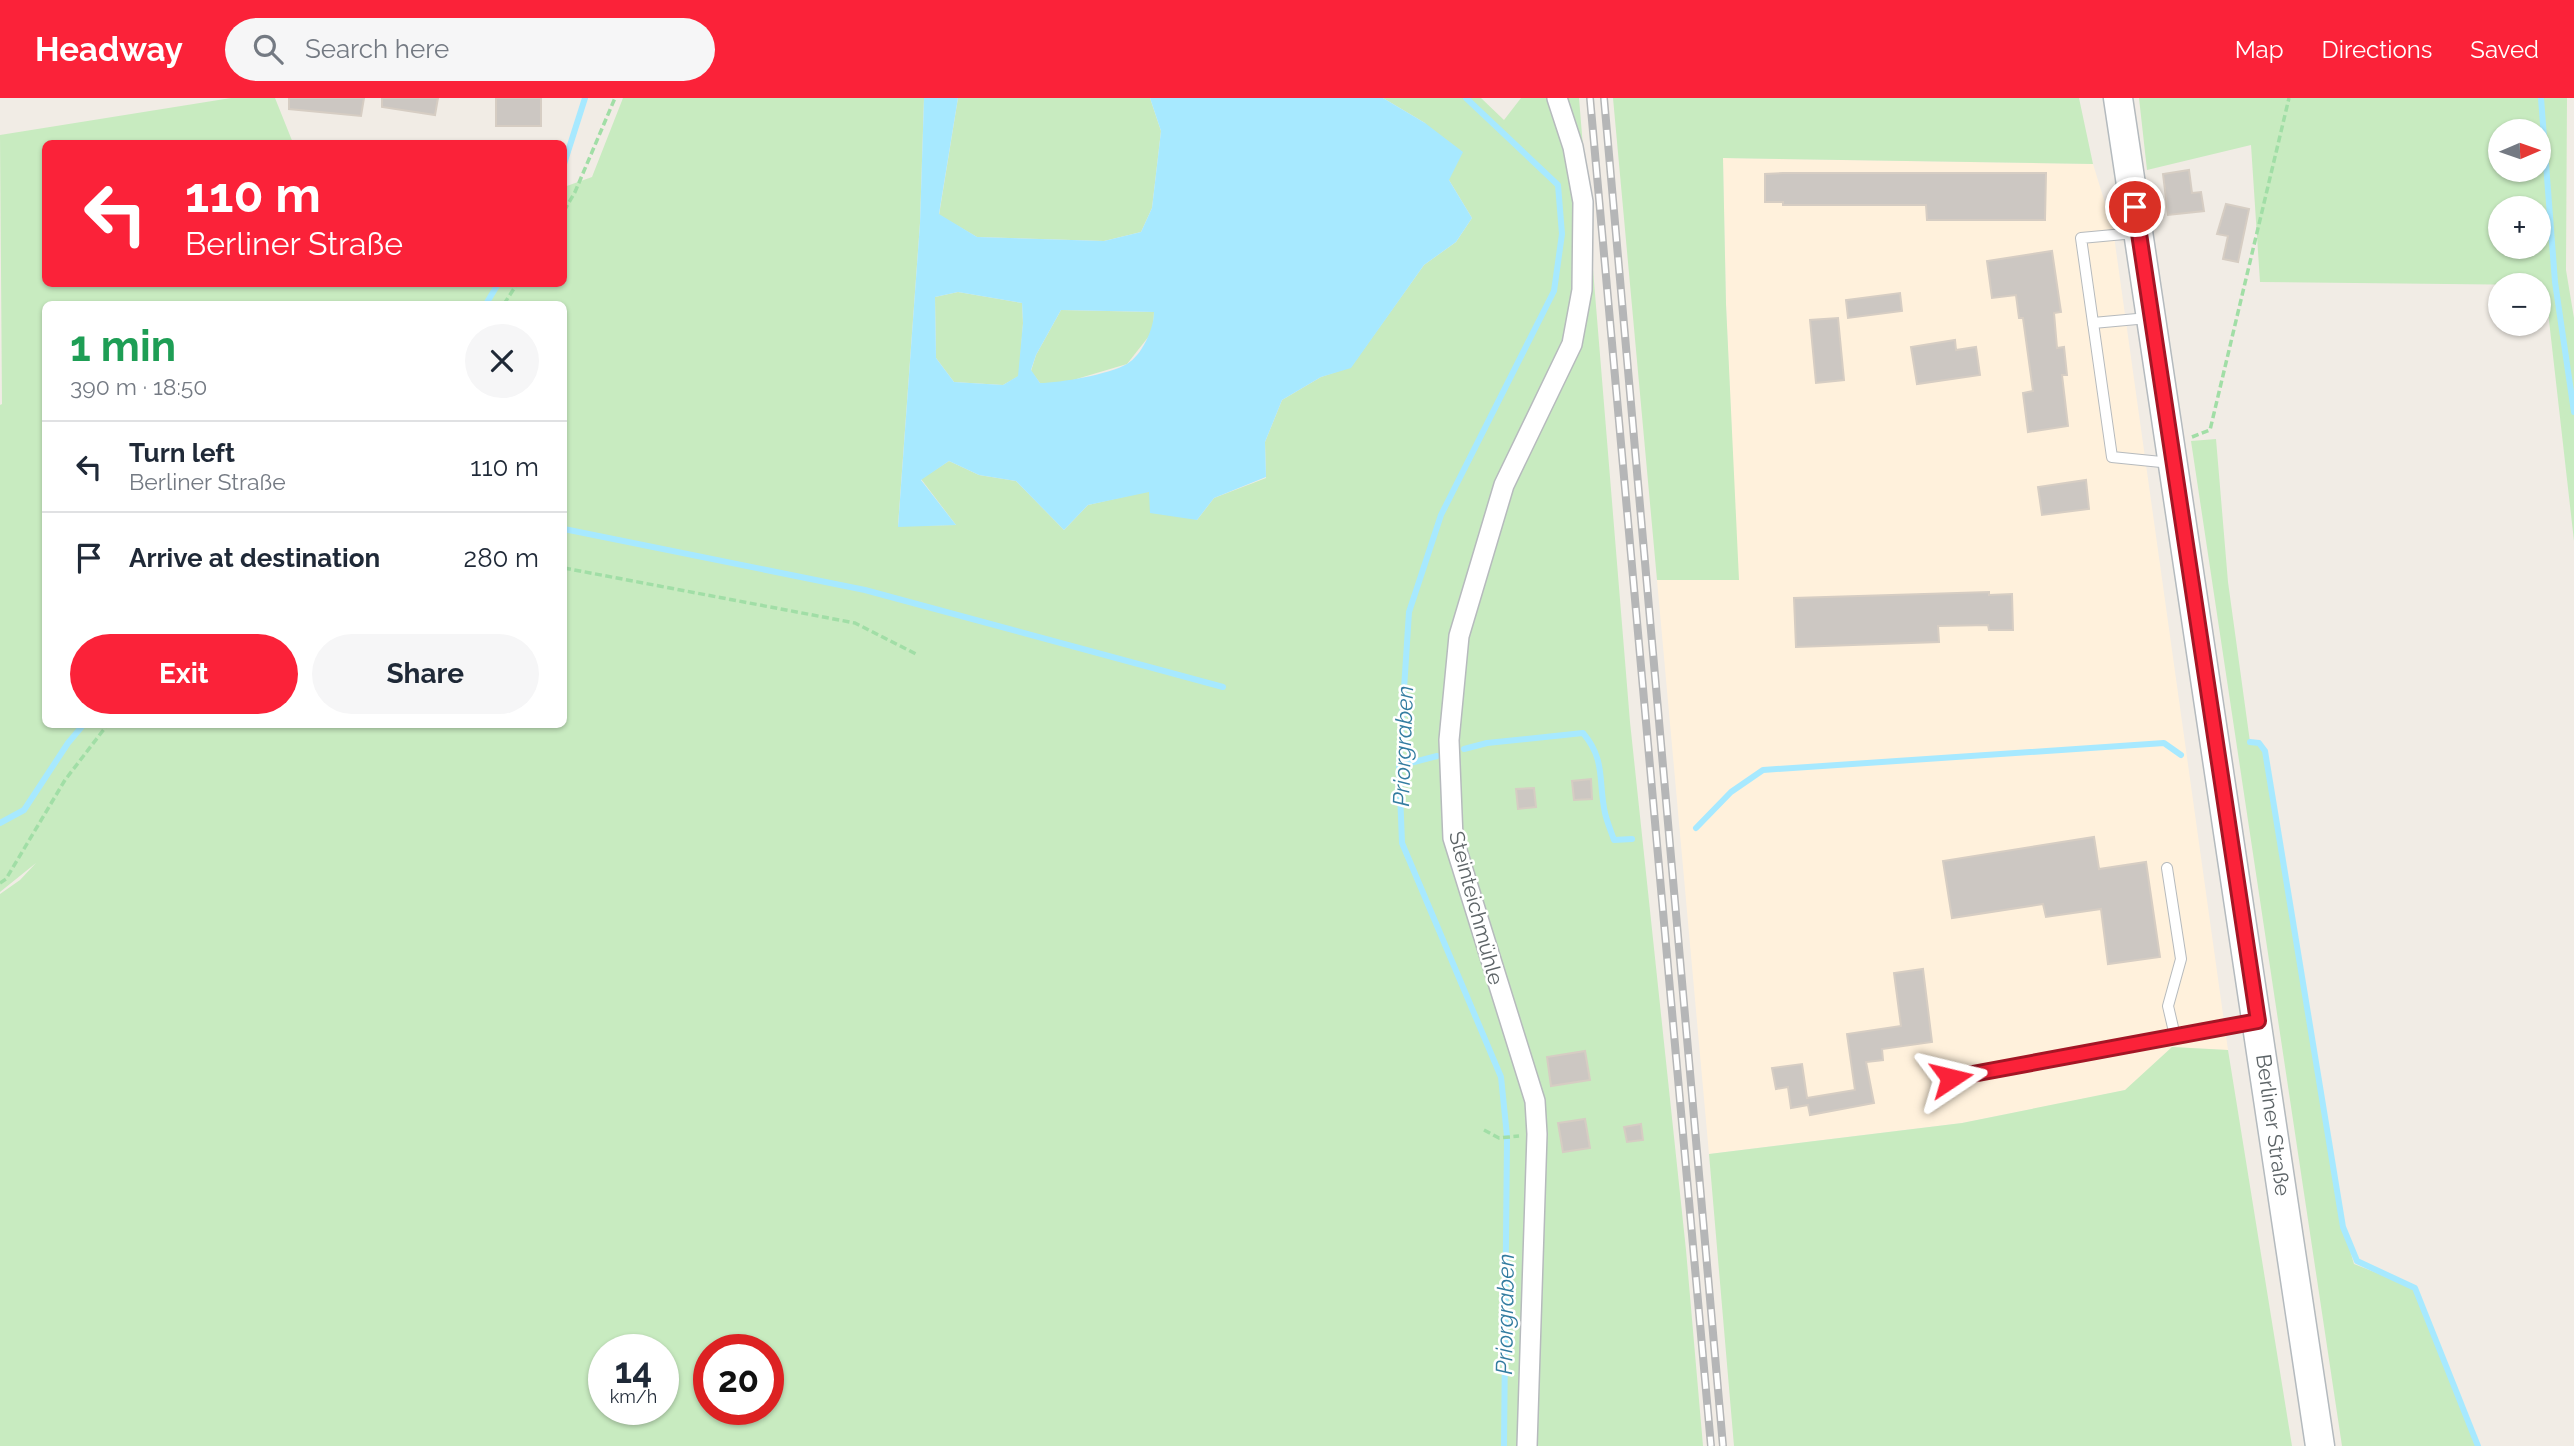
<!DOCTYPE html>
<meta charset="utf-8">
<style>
:root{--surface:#fff;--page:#f6f6f7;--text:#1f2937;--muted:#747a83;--line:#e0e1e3;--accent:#fb2239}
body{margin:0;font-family:Raleway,sans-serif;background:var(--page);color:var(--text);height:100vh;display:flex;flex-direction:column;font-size:26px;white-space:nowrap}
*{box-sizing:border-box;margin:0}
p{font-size:23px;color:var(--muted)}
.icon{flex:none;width:38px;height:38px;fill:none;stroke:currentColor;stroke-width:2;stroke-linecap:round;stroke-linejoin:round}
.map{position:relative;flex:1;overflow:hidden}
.sheet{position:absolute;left:42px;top:203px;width:525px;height:427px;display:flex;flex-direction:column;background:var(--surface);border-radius:10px;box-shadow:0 2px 5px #0004}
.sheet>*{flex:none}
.banner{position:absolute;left:42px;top:42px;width:525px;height:147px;border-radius:10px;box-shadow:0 2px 5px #0004;background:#fb2239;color:#fff;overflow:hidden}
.needle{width:46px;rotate:88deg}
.fabs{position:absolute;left:2488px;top:21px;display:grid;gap:14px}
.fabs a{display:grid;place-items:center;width:63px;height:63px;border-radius:50%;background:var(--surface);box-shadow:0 2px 5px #0004;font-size:35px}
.speed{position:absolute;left:588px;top:1236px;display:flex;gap:14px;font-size:35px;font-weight:700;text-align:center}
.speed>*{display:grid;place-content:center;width:91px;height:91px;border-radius:50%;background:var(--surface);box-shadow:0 2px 5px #0004;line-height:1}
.speed small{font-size:18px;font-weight:400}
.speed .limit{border:10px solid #d22;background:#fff;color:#111}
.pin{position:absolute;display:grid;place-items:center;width:60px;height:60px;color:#fff;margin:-30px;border:4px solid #fff;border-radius:50%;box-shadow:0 2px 7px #0007}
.me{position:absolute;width:77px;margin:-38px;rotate:80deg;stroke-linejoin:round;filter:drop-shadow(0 0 5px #0008)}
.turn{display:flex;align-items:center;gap:24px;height:147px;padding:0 28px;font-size:32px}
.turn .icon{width:91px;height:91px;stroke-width:2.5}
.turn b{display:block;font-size:49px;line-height:60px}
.round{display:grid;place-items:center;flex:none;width:74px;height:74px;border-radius:37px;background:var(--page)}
.summary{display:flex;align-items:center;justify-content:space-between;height:119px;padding:0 28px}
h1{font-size:42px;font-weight:700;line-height:52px;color:#1e9e55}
.primary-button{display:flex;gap:14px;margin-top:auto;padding:14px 28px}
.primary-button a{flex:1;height:80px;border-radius:42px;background:var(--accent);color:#fff;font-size:28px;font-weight:700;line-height:80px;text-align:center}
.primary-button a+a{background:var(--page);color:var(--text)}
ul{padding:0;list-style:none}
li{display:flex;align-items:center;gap:21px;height:91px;padding:0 28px;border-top:2px solid var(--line)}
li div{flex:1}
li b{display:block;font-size:26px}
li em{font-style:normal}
header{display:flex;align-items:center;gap:42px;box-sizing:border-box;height:98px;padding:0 35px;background:var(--accent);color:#fff}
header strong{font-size:33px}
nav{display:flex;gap:38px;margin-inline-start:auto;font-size:24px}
.search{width:490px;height:63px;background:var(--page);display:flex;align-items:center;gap:18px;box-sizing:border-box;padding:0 24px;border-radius:38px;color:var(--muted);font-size:26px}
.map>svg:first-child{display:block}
.commercial{fill:#fff1dc}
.green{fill:#c8ebc0;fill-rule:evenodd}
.water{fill:#a7e9ff;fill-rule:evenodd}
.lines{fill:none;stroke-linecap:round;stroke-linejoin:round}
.stream{stroke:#a7e9ff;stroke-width:6}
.building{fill:#ccc7c2;stroke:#d6cdc3;stroke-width:2}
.service-casing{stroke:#b6babd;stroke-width:12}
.minor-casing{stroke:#b6babd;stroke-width:22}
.secondary-casing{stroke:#b4babe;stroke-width:31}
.path{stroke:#a1dea6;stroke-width:3.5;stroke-dasharray:7 3.5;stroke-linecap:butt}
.service{stroke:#fff;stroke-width:10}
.minor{stroke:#fff;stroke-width:19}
.secondary{stroke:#fff;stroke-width:28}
.rail-casing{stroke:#b5b6b7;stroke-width:8}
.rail{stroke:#fff;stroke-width:5;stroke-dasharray:16;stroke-linecap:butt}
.route-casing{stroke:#a31625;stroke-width:18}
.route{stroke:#fb2239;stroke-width:12}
.labels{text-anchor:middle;stroke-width:5;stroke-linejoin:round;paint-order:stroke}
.street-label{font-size:21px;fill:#5d6467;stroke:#fff}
.water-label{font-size:23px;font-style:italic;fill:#327ca0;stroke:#fff}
</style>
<header>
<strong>Headway</strong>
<div class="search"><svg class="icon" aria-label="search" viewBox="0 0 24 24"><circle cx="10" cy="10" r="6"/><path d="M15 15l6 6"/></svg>Search here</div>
<nav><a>Map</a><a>Directions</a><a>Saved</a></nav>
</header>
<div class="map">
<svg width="2574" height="1348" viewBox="0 0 2574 1348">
<rect width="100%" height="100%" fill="#f1ece5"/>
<polygon class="commercial" points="1723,60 2093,66 2113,131 2228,952 2172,949 2126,992 1962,1025 1709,1056 1657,482 1738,482 1726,206"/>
<g class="green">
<path d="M231,0H275L293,45L46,46V186H564V89L592,79L623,0H924L920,125L898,428L956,427L921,381L949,363L979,377L1016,383L1064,432L1088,407L1149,393L1197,422L1214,400L1266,380L1265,344L1282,302L1321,279L1351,269L1424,167L1456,144L1472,120L1449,82L1425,25L1383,0H1481L1504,22L1521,0H1579L1630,624L1686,1152L1703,1348H0V796L20,782L36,765L0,794V307L2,306L0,37ZM46,206H564V626H46ZM604,1251H663V1311H604ZM709,1251H768V1311H709Z"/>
<polygon points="958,0 1150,0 1161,33 1152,110 1141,134 1104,143 977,139 939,117"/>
<polygon points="1613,0 2079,0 2093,66 1723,60 1726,206 1739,482 1657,482"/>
<path d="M2139,0H2567L2566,172L2574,220V443L2546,196L2539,187L2260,184L2251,47L2147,72ZM2501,33H2539V72H2501ZM2501,110H2539V149H2501Z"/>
<polygon points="958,194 1022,205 1023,225 1019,278 1003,287 954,284 936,260 935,199"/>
<polygon points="1061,212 1154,214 1153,233 1127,266 1063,285 1040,285 1031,273 1036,257"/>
<polygon points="2216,341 2228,484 2250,644 2259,645 2265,653 2343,1129 2354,1166 2415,1190 2477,1348 2342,1348 2191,343"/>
<polygon points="2172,949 2228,952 2292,1348 1734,1348 1709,1056 1962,1025 2125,992"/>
</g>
<path class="water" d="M924,0H958L939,116L977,139L1104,143L1141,134L1152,110L1161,33L1150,0H1383L1425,25L1463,54L1449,82L1472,120L1456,144L1424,167L1351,270L1321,279L1282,302L1265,344L1266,379L1214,400L1197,422L1150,415L1149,394L1088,407L1064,432L1016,383L979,377L949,363L921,382L956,427L898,429L920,125ZM958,194L1022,205L1023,225L1018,278L1003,287L954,284L936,260L935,199ZM1061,212L1154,214C1154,231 1142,257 1127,266C1110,276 1060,285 1040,285L1031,272L1036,257Z"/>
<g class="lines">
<g class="stream">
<polyline points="1466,0 1558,87 1562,136 1554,193 1441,417 1409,514 1399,668 1402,745 1501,979 1507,1038 1504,1348"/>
<polyline points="2541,0 2555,184 2574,314"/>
<polyline points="564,66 585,0"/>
<polyline points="486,206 498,186"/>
<polyline points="564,431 865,492 1223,589"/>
<polyline points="2250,644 2259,645 2265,653 2343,1129 2357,1163 2415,1190 2478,1348"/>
<path d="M1464,651L1487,645L1583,635C1606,662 1598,683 1605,715C1607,724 1611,733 1614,742L1632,741"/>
<polyline points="1399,668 1437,658"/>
<polyline points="0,725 24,712 68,645 84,626"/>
<polyline points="1696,730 1731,694 1763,672 2164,645 2181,657"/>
</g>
</g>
<g class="building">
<polygon points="289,0 364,0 361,18 289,11"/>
<polygon points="382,0 438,0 435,17 382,9"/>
<rect x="496" y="0" width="45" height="28"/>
<polygon points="2189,72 2192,95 2201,94 2204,113 2168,117 2163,76"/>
<polygon points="1783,75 2046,75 2045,122 1927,122 1926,107 1783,107 1783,104 1765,104 1765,76"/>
<polygon points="2226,106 2249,111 2238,164 2223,161 2228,138 2217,136"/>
<polygon points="2052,153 2061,214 2054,215 2057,250 2064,249 2067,277 2062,277 2068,328 2028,334 2023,295 2033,293 2023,220 2019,220 2016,197 1992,200 1987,163"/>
<polygon points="1900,195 1902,213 1848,220 1846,202"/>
<polygon points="1838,220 1844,282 1816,285 1810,222"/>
<polygon points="1955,242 1956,252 1976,249 1980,277 1917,286 1911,249"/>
<polygon points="2086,382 2089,411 2042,417 2038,389"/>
<polygon points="1989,494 1989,497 2012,496 2013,532 1989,532 1988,527 1938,528 1939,544 1796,549 1794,500"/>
<polygon points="1591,681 1592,701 1574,702 1572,683"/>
<polygon points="1534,690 1536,709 1518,711 1516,691"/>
<polygon points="2094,739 2099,771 2146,764 2160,859 2108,866 2101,811 2046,819 2043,806 1952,820 1943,763"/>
<polygon points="1923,871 1932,944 1882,951 1883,962 1866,964 1874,1005 1810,1017 1808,1007 1791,1010 1788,989 1776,991 1772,970 1802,966 1807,1000 1855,992 1847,936 1901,928 1894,875"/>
<polygon points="1585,953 1590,982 1551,988 1547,959"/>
<polygon points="1585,1021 1590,1050 1563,1054 1558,1025"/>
<polygon points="1641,1026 1643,1042 1627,1044 1624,1029"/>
</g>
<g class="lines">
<g class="service-casing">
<g id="service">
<polyline points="2135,135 2081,140 2112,359 2171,365"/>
<polyline points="2093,225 2148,220"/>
<polyline points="2167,770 2181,861 2168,908 2175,938"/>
<polyline points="1951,980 2254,924"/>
</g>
</g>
<g class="minor-casing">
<polyline id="minor" points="1527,1348 1537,1036 1535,1003 1453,740 1449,642 1459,538 1504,387 1572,246 1582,192 1583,104 1573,49 1557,0"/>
</g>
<g class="secondary-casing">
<polyline id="secondary" points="2118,0 2320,1348"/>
</g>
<g class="path">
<polyline points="564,113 575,94 615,0"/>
<polyline points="504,206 517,186"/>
<polyline points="2192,339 2210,332 2289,0"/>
<polyline points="564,470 855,525 918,557"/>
<polyline points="0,785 6,781 65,682 108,626"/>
<polyline points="1484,1032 1499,1040 1519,1038"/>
</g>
<use href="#service" class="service"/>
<use href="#minor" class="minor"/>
<use href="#secondary" class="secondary"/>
<g class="rail-casing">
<g id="rail">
<polyline points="1590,0 1711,1348"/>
<polyline points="1604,0 1723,1348"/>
</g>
</g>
<use href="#rail" class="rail"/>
</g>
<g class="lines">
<g class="route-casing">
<polyline id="route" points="1951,980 2258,923 2135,109"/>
</g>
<use href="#route" class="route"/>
</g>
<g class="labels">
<g class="street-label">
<text transform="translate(1476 810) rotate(75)" y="7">Steinteichmühle</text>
<text transform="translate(2273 1027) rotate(82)" y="7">Berliner Straße</text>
</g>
<g class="water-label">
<text transform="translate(1403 648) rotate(-88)" y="8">Priorgraben</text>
<text transform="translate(1505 1216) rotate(-89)" y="8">Priorgraben</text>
</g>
</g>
</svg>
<div class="fabs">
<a><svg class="needle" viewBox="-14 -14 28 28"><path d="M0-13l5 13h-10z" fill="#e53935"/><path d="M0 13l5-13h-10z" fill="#747a83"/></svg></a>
<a>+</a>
<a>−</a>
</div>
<div class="speed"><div>14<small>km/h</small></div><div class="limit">20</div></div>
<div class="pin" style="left:2135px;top:109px;background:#d93025"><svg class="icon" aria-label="arrive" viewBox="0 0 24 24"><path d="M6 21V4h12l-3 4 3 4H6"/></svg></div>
<svg class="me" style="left:1951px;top:980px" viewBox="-20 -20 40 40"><path d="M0-17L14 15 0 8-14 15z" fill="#fb2239" stroke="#fff" stroke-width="4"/></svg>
<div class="banner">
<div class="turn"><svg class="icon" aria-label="left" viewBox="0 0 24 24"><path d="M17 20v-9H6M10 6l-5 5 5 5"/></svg><div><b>110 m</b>Berliner Straße</div></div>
</div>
<section class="sheet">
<div class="summary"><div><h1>1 min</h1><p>390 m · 18:50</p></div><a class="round"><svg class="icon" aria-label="close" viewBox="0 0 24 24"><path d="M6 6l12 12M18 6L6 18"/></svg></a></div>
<ul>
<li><svg class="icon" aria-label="left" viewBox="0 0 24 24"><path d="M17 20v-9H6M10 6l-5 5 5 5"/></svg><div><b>Turn left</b><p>Berliner Straße</p></div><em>110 m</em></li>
<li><svg class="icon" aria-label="arrive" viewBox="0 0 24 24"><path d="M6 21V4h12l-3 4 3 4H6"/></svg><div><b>Arrive at destination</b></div><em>280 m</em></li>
</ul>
<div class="primary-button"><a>Exit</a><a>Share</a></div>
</section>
</div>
